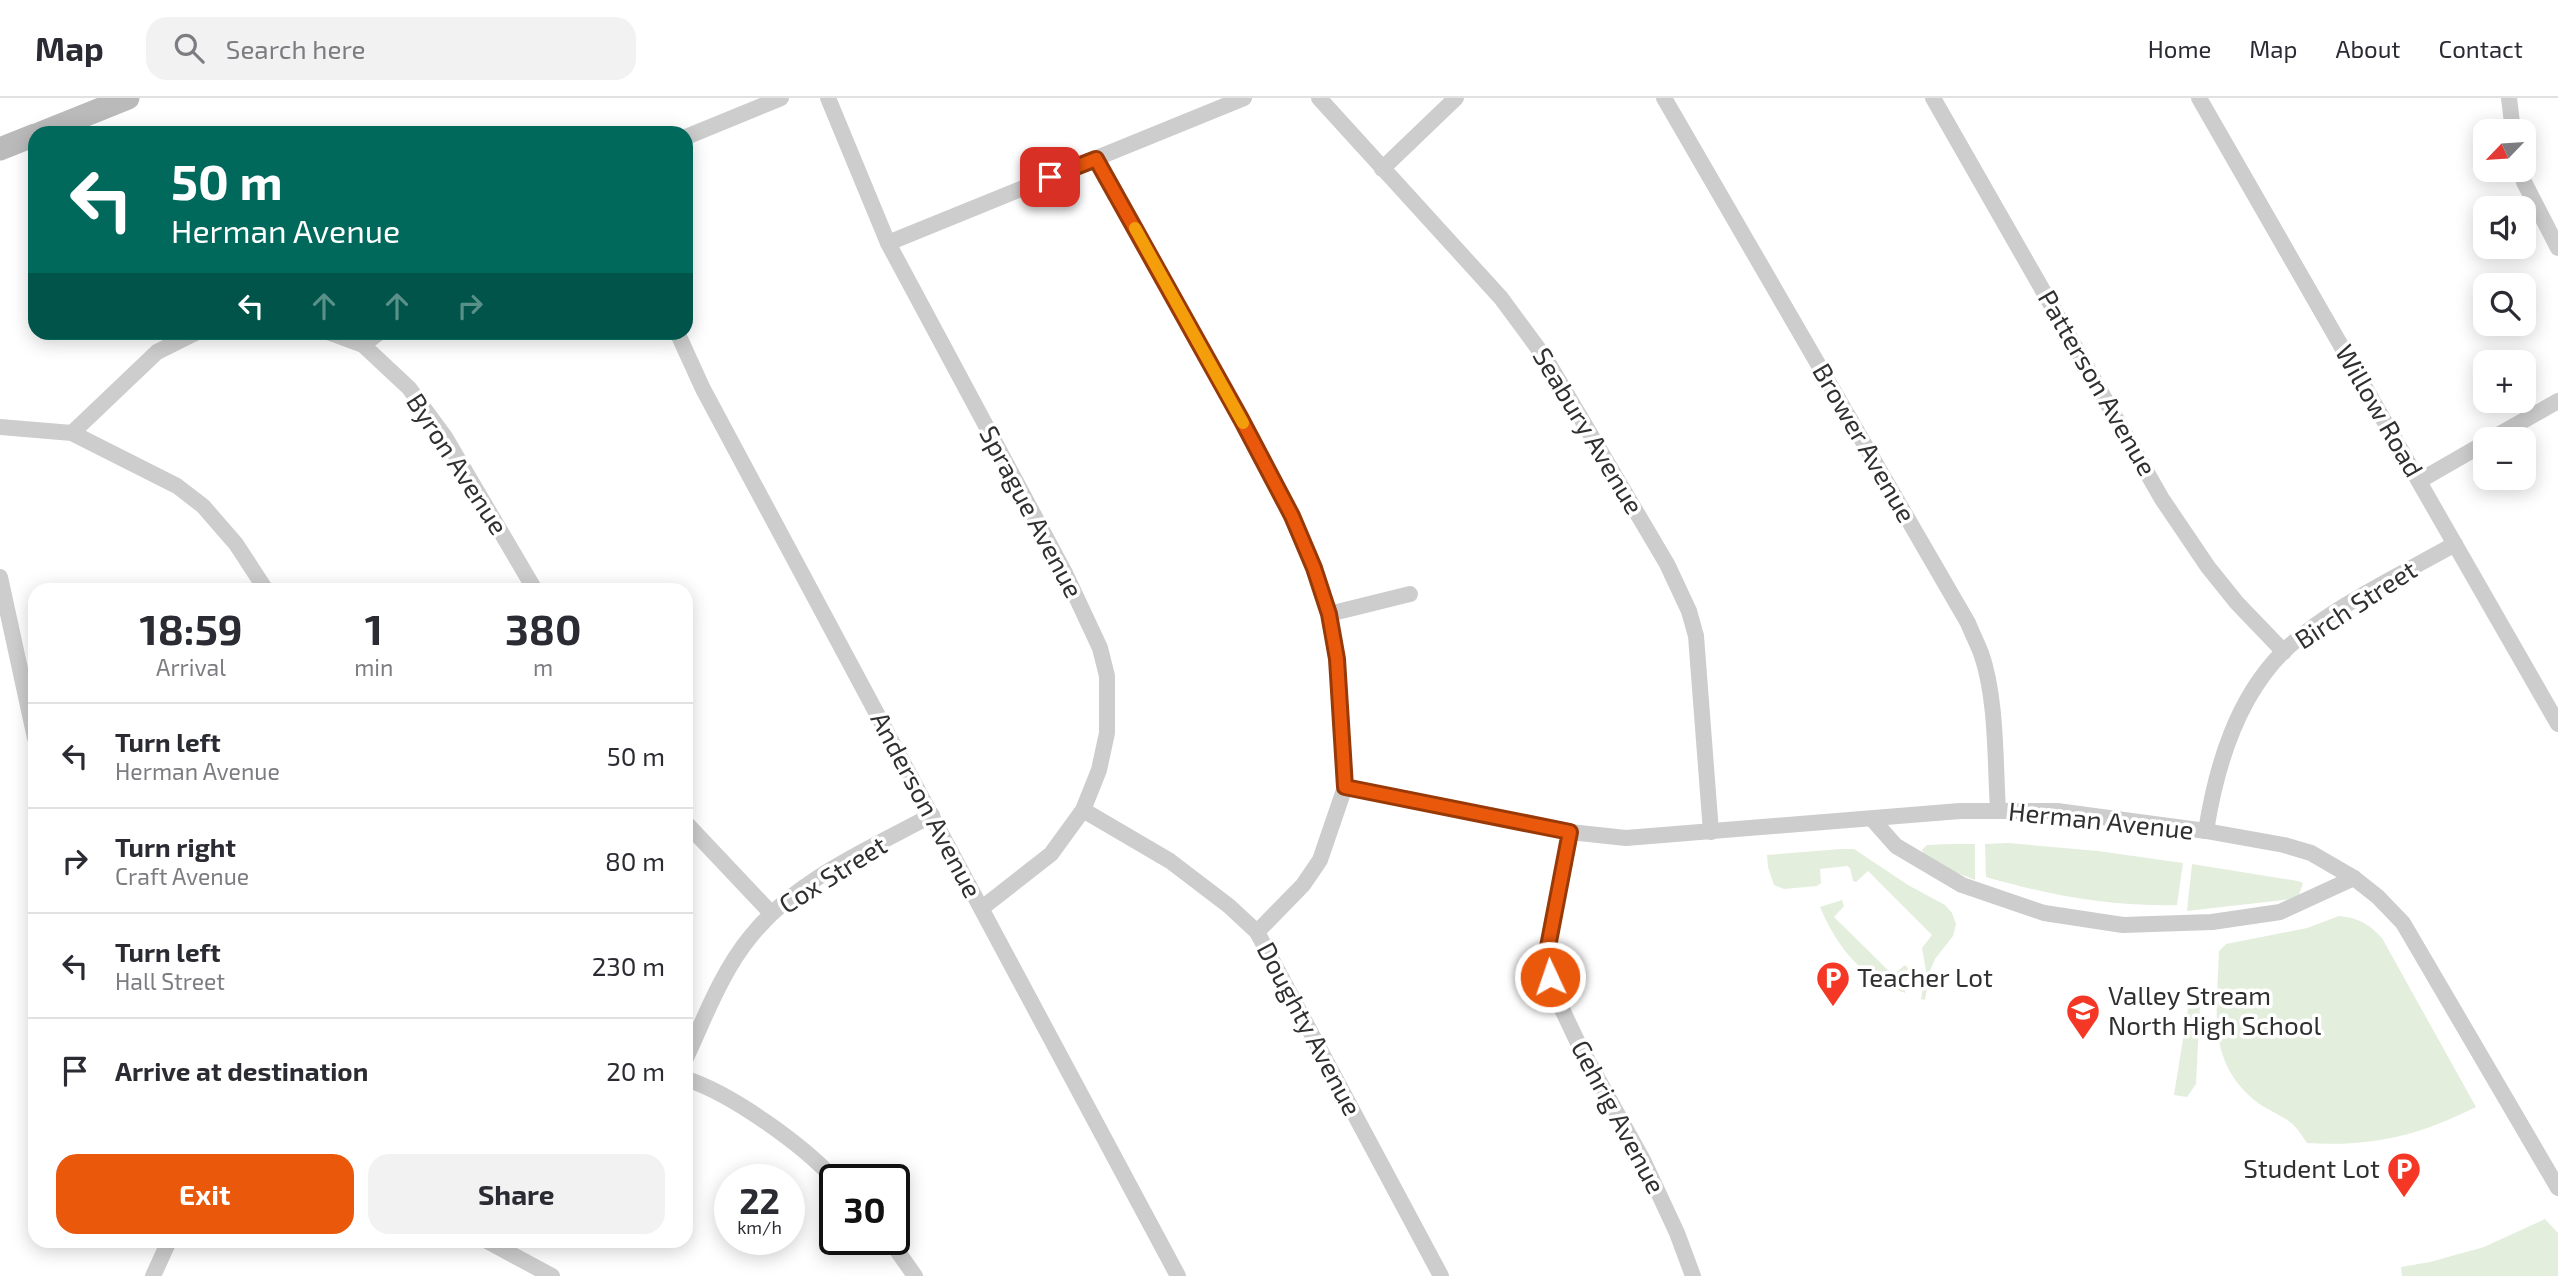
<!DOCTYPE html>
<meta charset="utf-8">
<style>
:root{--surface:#fff;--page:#f2f2f3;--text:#2b2b33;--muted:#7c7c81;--line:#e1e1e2;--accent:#ea580c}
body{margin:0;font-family:"Exo 2",sans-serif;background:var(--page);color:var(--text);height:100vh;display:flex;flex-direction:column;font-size:26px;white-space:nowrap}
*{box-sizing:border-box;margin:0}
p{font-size:23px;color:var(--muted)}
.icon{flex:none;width:38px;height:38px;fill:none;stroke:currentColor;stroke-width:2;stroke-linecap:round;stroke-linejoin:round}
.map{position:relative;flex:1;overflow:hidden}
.side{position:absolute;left:28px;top:485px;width:665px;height:665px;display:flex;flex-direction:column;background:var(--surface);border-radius:21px;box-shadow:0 4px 18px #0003}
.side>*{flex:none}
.top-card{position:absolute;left:28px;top:28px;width:665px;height:214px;border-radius:21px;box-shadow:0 4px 18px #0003;background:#00695c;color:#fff;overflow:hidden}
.needle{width:46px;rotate:245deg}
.fabs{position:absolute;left:2473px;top:21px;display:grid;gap:14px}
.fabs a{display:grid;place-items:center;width:63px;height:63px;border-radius:14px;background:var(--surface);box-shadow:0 4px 18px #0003;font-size:35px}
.speed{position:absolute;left:714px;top:1066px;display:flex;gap:14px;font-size:35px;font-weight:700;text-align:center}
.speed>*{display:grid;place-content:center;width:91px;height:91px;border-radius:50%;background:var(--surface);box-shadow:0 4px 18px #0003;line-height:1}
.speed small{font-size:18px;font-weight:400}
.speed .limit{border:4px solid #111;border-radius:10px;background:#fff;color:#111}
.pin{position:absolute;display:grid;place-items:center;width:60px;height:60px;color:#fff;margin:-30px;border-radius:14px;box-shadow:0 4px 10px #0006}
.me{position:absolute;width:77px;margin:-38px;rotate:357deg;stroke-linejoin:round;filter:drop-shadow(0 0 5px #0008)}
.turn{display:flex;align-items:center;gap:24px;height:147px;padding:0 28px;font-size:32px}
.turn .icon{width:91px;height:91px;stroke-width:2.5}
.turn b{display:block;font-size:49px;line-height:60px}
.lanes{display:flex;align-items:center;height:66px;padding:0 28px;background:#0003;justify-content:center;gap:35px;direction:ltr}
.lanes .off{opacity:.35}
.eta{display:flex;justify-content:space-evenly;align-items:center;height:119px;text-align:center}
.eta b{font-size:42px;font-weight:700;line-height:49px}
.primary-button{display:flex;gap:14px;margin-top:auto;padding:14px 28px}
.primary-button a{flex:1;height:80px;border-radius:21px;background:var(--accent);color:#fff;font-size:28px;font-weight:700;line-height:80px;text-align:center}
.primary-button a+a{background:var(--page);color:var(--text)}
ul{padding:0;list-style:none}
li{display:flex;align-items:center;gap:21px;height:105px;padding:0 28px;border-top:2px solid var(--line)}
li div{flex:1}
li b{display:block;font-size:26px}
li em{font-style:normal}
header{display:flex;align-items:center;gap:42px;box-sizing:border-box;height:98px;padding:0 35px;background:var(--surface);border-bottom:2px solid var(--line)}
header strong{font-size:33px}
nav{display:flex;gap:38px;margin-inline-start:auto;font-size:24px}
.search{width:490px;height:63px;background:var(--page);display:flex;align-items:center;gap:18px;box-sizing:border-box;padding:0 24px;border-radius:21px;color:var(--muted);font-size:26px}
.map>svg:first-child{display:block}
.green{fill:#e4eedd}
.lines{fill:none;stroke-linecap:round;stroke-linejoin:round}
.street{stroke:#cdcdcd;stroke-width:16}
.secondary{stroke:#bababa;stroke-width:23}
.route-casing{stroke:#983908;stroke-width:18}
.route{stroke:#ea580c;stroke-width:12}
.slow{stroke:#f59e0b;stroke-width:12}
.labels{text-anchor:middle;stroke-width:7;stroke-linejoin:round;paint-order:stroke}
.street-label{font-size:26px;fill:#303030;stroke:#fff}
.poi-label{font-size:26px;fill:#303030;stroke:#fff;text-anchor:start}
</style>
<header>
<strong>Map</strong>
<div class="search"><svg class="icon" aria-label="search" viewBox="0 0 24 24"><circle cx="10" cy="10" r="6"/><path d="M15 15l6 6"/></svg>Search here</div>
<nav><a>Home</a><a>Map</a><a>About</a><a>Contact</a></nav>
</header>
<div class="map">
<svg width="2558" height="1178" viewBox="0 0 2558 1178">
<rect width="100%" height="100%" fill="#fff"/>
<g class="green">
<path d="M2008,745L2098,753L2183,765L2177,807C2111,809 2048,797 1986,779L1985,746Z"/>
<polygon points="1950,746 1975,746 1975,782 1927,763 1922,752 1927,747"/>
<polygon points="1841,751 1854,751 1908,787 1945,807 1952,815 1956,826 1953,838 1935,861 1930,873 1925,902 1921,901 1926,873 1922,850 1932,837 1868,773 1856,784 1853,783 1850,770 1847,768 1820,771 1821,785 1817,788 1784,791 1774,787 1768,769 1767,757"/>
<polygon points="2192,766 2298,783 2303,785 2299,797 2293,801 2187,813"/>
<path d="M1842,802L1844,808L1834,819L1893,877L1905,867L1908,870L1905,895C1862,880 1838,851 1820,809Z"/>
<path d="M2339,818C2359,820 2369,826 2382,840L2476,1009C2418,1038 2372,1049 2307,1045C2302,1038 2297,1029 2290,1024C2278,1015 2264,1011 2253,1001C2205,960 2218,909 2219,853L2226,846L2307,830Z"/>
<polygon points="2198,896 2197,903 2200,906 2196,986 2187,999 2174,997 2189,904 2192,903 2193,897"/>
<polygon points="2545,1121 2558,1135 2558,1178 2402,1178 2401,1169 2430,1164 2484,1149"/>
</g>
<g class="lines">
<g class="street">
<polyline points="828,0 888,145 1065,475 1100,550 1107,578 1107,635 1099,672 1083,712 1051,756 982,810"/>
<polyline points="1319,0 1501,200 1546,261 1667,466 1689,513 1696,538 1711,734"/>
<path d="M1664,0L1968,525C1972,535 1977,545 1981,555C1997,600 1995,665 1998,712"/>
<polyline points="1933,0 2162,401 2208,469 2237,505 2284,554"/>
<polyline points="2199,0 2558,626"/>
<polyline points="2509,0 2513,33"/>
<polyline points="686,39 781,0"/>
<polyline points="1096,61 1241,321 1283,400 1314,470 1329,516 1337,561 1345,689 1320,762 1303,787 1257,834"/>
<polyline points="1382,71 1456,0"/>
<polyline points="2521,72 2524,84 2558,150"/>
<polyline points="888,145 1244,0"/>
<polyline points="328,234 363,247 409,290 445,339 535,492"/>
<polyline points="677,234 703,291 1178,1178"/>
<polyline points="363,247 380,234"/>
<polyline points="0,329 72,335 177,388 203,408 236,446 266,492"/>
<polyline points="72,335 157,254 197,234"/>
<polyline points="2491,341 2558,303"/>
<polyline points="2419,383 2485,345"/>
<polyline points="0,479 35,640"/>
<polyline points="1329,516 1410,496"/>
<polyline points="1345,689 1570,734 1626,740 1960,713 2057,713 2206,733 2284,747 2311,755 2354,780 2378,799 2403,825 2558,1090"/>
<polyline points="1083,712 1170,763 1229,808 1257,834 1441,1178"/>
<polyline points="1872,721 1896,748 1962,787 2044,815 2123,827 2212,824 2280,814 2354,780"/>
<polyline points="686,725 771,815"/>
<path d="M2206,733C2216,669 2236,601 2283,554C2326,512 2402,476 2455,446"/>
<polyline points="1570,734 1547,854 1550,879 1560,907 1579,947 1644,1064 1677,1135 1693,1178"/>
<path d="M686,960C705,919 722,873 751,838C797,781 869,751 932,717"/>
<path d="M686,981C731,995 803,1047 835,1082"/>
<polyline points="889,1141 915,1178"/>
<polyline points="487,1143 552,1178"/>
<polyline points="153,1178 169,1143"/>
</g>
<g class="secondary">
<polyline points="41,35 128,0"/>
<polyline points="0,51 35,37"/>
</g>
</g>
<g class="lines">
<g class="route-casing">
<polyline id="route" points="1050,79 1096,61 1241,321 1292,418 1314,470 1329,516 1337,561 1345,689 1570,734 1547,854 1550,879"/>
</g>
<use href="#route" class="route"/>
<polyline class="slow" points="1135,130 1243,325"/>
</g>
<defs>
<g id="parking-pin" transform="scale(1.75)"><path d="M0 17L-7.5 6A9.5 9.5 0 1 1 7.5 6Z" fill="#f53725" stroke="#fff"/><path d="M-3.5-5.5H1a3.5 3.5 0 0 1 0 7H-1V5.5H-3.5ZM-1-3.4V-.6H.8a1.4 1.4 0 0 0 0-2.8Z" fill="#fff"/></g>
<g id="school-pin" transform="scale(1.75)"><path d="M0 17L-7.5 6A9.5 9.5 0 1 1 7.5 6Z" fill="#f53725" stroke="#fff"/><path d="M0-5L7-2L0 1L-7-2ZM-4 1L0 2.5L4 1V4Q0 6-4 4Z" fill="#fff"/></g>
</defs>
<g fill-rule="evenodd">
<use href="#parking-pin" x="1833" y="880"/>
<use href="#school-pin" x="2083" y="913"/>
<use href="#parking-pin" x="2404" y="1071"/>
</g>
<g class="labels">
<g class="street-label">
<text transform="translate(2097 285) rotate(60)" y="9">Patterson Avenue</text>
<text transform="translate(2379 313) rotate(60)" y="9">Willow Road</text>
<text transform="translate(1588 333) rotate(59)" y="9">Seabury Avenue</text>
<text transform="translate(1864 345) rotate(60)" y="9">Brower Avenue</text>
<text transform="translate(457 366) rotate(57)" y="9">Byron Avenue</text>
<text transform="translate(1031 414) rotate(62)" y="9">Sprague Avenue</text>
<text transform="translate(2356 507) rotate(-33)" y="9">Birch Street</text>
<text transform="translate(926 707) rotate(62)" y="9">Anderson Avenue</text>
<text transform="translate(2101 723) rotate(6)" y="9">Herman Avenue</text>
<text transform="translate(833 777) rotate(-32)" y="9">Cox Street</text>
<text transform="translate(1309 931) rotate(62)" y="9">Doughty Avenue</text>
<text transform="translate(1618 1019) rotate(62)" y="9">Gehrig Avenue</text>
</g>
<g class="poi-label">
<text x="1857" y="889">Teacher Lot</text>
<text x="2108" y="907">Valley Stream<tspan x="2108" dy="30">North High School</tspan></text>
<text x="2380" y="1080" text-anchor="end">Student Lot</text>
</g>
</g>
</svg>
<div class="fabs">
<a><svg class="needle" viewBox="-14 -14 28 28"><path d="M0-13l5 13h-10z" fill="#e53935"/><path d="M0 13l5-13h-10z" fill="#7c7c81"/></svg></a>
<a><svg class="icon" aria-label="sound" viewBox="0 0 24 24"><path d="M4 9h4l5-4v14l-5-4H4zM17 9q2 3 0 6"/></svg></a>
<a><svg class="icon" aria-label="search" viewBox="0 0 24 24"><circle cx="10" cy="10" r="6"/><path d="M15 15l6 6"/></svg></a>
<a>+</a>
<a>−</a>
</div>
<div class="speed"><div>22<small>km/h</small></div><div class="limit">30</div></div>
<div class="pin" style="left:1050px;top:79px;background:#d93025"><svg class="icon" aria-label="arrive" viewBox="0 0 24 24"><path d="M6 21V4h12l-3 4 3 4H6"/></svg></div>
<svg class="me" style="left:1550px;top:879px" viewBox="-20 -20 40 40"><circle r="17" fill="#ea580c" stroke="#fff" stroke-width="3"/><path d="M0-11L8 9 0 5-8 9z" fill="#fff"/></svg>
<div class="top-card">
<div class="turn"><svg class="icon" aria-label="left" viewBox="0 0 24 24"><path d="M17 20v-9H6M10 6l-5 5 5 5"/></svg><div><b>50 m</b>Herman Avenue</div></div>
<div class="lanes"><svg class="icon" aria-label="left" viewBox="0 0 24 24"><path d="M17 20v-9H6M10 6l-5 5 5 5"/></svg><svg class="icon off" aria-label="ahead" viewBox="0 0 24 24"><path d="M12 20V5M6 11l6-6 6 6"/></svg><svg class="icon off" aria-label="ahead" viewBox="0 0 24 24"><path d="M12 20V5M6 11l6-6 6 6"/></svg><svg class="icon off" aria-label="right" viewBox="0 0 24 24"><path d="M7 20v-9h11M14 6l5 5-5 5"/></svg></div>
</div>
<section class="side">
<div class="eta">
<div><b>18:59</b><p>Arrival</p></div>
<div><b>1</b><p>min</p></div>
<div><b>380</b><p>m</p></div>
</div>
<ul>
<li><svg class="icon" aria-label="left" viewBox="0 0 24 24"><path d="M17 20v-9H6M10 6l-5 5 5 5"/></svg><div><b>Turn left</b><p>Herman Avenue</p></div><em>50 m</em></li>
<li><svg class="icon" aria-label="right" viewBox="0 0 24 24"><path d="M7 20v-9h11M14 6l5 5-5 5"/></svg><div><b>Turn right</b><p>Craft Avenue</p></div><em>80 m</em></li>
<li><svg class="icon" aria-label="left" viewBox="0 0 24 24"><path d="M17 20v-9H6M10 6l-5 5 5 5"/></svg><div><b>Turn left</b><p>Hall Street</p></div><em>230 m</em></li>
<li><svg class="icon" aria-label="arrive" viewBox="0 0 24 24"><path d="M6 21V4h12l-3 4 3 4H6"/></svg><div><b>Arrive at destination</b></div><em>20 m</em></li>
</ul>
<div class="primary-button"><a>Exit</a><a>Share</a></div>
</section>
</div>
